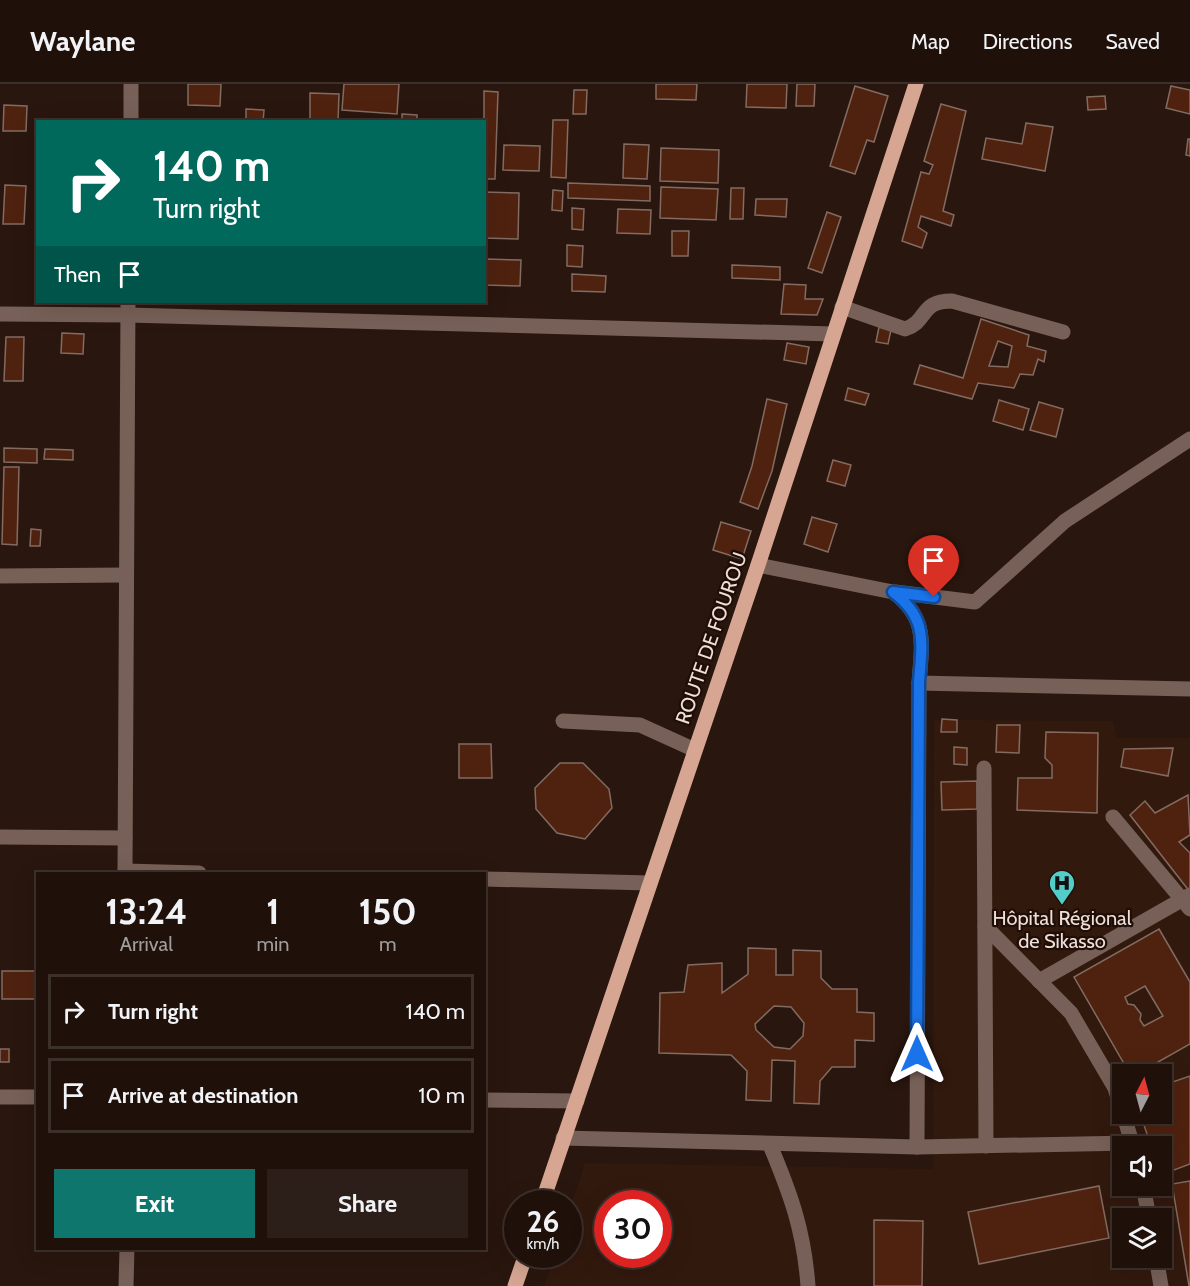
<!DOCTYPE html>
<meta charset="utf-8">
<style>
:root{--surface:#1f100a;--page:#2c1e18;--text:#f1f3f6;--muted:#a19d9c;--line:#3c302b;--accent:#0f766e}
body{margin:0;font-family:Cabin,sans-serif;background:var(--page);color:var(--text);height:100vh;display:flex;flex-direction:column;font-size:22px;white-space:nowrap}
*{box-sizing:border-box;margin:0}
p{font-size:20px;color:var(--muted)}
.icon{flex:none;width:33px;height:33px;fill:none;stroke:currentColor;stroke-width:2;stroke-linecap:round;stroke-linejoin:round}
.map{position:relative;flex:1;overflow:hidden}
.drawer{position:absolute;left:36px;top:788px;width:450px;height:378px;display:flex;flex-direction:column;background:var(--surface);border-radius:0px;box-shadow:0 6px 24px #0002,0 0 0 2px var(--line)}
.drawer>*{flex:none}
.banner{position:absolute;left:36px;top:36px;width:450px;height:183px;border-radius:0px;box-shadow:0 6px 24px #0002,0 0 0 2px var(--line);background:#00695c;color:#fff;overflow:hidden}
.needle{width:39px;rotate:6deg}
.controls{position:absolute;left:1112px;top:980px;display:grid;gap:12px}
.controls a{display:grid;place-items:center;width:60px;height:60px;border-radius:0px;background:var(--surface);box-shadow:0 6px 24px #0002,0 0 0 2px var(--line);font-size:30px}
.speed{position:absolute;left:504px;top:1106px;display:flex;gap:12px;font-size:30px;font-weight:700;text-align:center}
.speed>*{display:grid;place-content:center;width:78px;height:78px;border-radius:50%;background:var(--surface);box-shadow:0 6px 24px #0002,0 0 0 2px var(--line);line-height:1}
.speed small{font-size:15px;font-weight:400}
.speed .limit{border:9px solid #d22;background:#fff;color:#111}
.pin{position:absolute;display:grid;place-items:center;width:51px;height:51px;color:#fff;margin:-62px -26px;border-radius:50% 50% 50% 0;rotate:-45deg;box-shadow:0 0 6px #0007}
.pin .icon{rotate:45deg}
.me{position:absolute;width:66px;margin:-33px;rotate:0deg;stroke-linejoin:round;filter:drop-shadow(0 0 4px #0008)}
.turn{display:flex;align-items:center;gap:21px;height:126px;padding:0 18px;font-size:27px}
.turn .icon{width:78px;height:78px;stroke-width:2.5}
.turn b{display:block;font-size:42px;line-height:51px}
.then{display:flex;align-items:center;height:57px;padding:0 18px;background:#0003;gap:12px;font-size:22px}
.eta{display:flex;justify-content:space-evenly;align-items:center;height:102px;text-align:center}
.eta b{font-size:36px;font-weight:800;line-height:42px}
.button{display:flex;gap:12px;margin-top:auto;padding:12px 18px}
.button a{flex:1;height:69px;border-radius:0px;background:var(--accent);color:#fff;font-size:24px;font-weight:800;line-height:69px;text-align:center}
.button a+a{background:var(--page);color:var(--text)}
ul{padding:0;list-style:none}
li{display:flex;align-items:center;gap:18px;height:75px;margin:0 12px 9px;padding:0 6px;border:3px solid var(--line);border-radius:0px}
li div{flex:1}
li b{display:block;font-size:22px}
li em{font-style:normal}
header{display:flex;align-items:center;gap:36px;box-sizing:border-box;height:84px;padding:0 30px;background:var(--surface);border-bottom:2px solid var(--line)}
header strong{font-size:28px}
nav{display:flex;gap:33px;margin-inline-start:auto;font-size:21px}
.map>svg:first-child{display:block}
.built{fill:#32190e;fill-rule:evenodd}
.building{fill:#4f220f;stroke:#836b61;stroke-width:1.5;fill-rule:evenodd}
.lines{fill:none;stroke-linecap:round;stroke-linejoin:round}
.minor{stroke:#776057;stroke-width:15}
.major{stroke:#d6a693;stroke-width:15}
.route-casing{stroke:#114b97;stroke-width:15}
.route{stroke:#1a73e8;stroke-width:10}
.labels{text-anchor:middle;stroke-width:4.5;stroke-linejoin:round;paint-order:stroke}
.street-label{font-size:20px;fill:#eddfd9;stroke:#1f0d06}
.poi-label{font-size:20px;fill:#eddfd9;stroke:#1f0d06}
</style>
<header>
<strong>Waylane</strong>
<nav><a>Map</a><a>Directions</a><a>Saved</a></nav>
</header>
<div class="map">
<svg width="1190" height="1202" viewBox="0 0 1190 1202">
<rect width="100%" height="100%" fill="#29160e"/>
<path class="built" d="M934,636L1113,637L1117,654H1190V1202H544L555,1170H568L569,1128L585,1079L933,1085ZM1122,990H1161V1029H1122ZM1122,1062H1161V1101H1122ZM608,1119H658V1170H608ZM1122,1134H1161V1173H1122Z"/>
<g class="building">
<polygon points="188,0 221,0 220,22 188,21"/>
<polygon points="344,0 399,0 397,30 342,26"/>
<polygon points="656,0 697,0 696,16 656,15"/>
<polygon points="747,0 787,0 786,24 746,23"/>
<polygon points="797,0 815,0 814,22 796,22"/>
<polygon points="855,2 888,12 874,58 867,56 855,90 830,82"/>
<polygon points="1171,2 1190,6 1190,30 1166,24"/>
<polygon points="574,6 587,6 586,30 573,30"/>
<polygon points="484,7 498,8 495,95 484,95"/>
<polygon points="310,9 339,10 338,38 310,38"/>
<polygon points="1105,12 1106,25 1088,26 1087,13"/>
<polygon points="941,20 966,27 943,127 954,131 951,142 921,132 918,143 927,149 922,164 902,157 921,88 929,90 933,81 924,77"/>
<polygon points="4,21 27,22 26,47 3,47"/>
<polygon points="246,25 264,26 263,38 246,38"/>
<polygon points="402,30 417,31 417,38 402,38"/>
<polygon points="347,36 384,37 384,38 347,38"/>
<polygon points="553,36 568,36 566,94 551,93"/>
<polygon points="1026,39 1053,43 1045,87 982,75 986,54 1022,60"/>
<polygon points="1188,55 1190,55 1190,72 1186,71"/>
<polygon points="624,60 649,61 647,95 623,94"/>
<polygon points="504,61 540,62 539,87 503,86"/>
<polygon points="661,64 719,66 718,99 660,97"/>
<polygon points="568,99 650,102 650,117 568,114"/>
<polygon points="5,101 26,102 24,140 3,140"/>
<polygon points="661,103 718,105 716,136 660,134"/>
<polygon points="731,104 744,104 743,135 730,135"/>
<polygon points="553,106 563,107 562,127 552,126"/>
<polygon points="484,108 519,109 518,155 484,154"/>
<polygon points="756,115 787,115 786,133 755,131"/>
<polygon points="572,124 584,125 583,146 572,145"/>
<polygon points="618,125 651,126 650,150 617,149"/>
<polygon points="827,128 841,133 822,189 808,184"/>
<polygon points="672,147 689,147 688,172 672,172"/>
<polygon points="567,161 583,162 582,183 567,182"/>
<polygon points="486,175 521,176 520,202 485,201"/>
<polygon points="732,181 780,183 780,196 732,194"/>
<polygon points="572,190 606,192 605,208 572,207"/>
<polygon points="784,200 806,201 805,215 823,215 817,231 781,230"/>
<path d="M981,235L1029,251L1027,262L1046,267L1044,278L1038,275L1033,291L1020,290L1014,304L978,299L972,315L914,300L920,281L963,294ZM998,257L1012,262L1008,283L989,282Z"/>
<polygon points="879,243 891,246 888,260 876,258"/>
<polygon points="62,249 84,250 83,270 61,269"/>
<polygon points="6,253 24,253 23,297 4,297"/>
<polygon points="787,259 809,263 806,280 784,276"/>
<polygon points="848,304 869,310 865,321 845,316"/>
<polygon points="767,315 787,320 772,387 758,425 740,418 752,382"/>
<polygon points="999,316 1029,325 1023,346 993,337"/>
<polygon points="1039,318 1063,325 1056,353 1030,346"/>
<polygon points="4,364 37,365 37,379 4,378"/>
<polygon points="45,365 73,366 73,376 44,375"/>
<polygon points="833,376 851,381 845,402 827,397"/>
<polygon points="4,383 19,383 17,461 2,460"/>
<polygon points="812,433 837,440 828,468 804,460"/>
<polygon points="721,438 751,447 742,475 713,466"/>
<polygon points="31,445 41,446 40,462 30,462"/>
<polygon points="942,635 957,636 957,648 941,648"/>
<polygon points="997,641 1020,641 1019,669 996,668"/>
<polygon points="1046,648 1098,649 1097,729 1017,726 1018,694 1052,694 1052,681 1045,674"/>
<polygon points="459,660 491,660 492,694 459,694"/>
<polygon points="954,663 967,664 967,681 954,680"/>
<polygon points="1173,664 1168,692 1121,683 1124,665"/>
<polygon points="560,679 583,679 609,705 612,724 585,755 557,749 536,725 535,704"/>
<polygon points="977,697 977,725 942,726 941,698"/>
<polygon points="1188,711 1190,751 1179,758 1190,769 1190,808 1130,731 1145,717 1155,729"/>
<path d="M1159,845L1190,898V960L1137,990H1130L1074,893ZM1145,902L1163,932L1144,942L1140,936L1141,930L1134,921L1128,920L1125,913Z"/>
<path d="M748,864L776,865V891H793V866L821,867V894L832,905H857V928L874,929V957L855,956V983H832L820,997L819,1020L794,1019L795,977L772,976L771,1017L746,1016L747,987L731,971L659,969L660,909L684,908L688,881L722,879V909L748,890ZM774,922L791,923L804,939L803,952L790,965L774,963L756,946L755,940Z"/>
<rect x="2" y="887" width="36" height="28"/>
<rect x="0" y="965" width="9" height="13"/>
<polygon points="1190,992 1190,1080 1174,1086 1162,1078 1161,1062 1151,1062 1143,1038 1150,1036 1147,1029 1161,1029 1161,1002"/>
<polygon points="1190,1097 1190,1202 1189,1202 1172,1100"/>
<polygon points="1099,1102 1109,1154 979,1180 968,1128"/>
<polygon points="874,1136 923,1137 922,1202 874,1202"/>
</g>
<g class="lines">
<g class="minor">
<polyline points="131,38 131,0"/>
<path d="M842,223L905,245C929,237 919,217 952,217L1063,248"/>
<polyline points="0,230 128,231 833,250"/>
<path d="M758,481L893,508C928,534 922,559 919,599L917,1063"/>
<polyline points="0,492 126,491"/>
<polyline points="895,508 975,518 1065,437 1190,355"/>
<polyline points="919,599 1190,605"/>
<polyline points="563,637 640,641 695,666"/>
<polyline points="984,684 986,1062"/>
<polyline points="1113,733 1190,825"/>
<polyline points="0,753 125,754"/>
<polyline points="125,787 199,789"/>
<polyline points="125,789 128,218"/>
<polyline points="484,795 650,799"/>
<polyline points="985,842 1071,929 1115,1004 1122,1027"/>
<polyline points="1039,897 1190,811"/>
<polyline points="0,1013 38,1013"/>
<polyline points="484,1016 577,1017"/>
<polyline points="1123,1029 1133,1062"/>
<polyline points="563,1054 917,1063 1132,1059"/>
<path d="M770,1061C791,1111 804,1147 808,1202"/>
<polyline points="1143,1101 1149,1134"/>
<polyline points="1156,1173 1161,1202"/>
<polyline points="126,1202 127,1164"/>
</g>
<g class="major">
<polyline points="542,1119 758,481 916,0"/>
<polyline points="515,1202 526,1170"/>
</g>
</g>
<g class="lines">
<g class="route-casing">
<path id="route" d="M917,970L919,598C922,559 928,534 893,508L934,513"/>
</g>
<use href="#route" class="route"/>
</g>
<defs>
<g id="hospital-pin" transform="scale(1.35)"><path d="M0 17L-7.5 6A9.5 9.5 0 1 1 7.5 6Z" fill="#53cdca" stroke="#1f0d06"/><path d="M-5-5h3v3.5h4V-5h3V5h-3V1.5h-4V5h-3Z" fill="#111"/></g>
</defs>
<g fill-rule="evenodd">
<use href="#hospital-pin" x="1062" y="799"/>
</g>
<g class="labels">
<g class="street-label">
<text transform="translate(711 554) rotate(-71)" y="7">ROUTE DE FOUROU</text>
</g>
<g class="poi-label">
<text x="1062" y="841">Hôpital Régional<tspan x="1062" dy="23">de Sikasso</tspan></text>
</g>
</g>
</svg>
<div class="controls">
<a><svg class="needle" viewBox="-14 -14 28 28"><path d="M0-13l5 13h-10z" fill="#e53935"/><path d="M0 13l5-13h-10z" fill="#a19d9c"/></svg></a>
<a><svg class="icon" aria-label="sound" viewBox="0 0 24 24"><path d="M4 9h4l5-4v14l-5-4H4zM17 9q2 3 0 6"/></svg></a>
<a><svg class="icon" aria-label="layers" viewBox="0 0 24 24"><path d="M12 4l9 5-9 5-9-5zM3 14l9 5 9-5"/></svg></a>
</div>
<div class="speed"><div>26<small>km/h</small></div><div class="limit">30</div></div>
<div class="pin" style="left:934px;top:513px;background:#d93025"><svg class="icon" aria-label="arrive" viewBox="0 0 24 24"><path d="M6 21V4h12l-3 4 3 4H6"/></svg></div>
<svg class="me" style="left:917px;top:970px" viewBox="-20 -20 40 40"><path d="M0-17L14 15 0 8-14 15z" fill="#1a73e8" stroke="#fff" stroke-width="4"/></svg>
<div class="banner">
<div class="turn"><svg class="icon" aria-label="right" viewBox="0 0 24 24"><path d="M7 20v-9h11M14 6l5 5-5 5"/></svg><div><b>140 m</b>Turn right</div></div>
<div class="then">Then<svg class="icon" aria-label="arrive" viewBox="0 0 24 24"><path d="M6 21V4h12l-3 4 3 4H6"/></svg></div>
</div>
<section class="drawer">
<div class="eta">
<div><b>13:24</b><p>Arrival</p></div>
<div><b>1</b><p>min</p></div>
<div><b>150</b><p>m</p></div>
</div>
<ul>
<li><svg class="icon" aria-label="right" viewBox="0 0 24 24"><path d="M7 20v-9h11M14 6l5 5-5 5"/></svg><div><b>Turn right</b></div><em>140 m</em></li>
<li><svg class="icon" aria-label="arrive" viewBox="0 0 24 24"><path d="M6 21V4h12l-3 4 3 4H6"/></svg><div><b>Arrive at destination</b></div><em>10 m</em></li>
</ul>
<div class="button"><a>Exit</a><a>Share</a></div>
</section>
</div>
